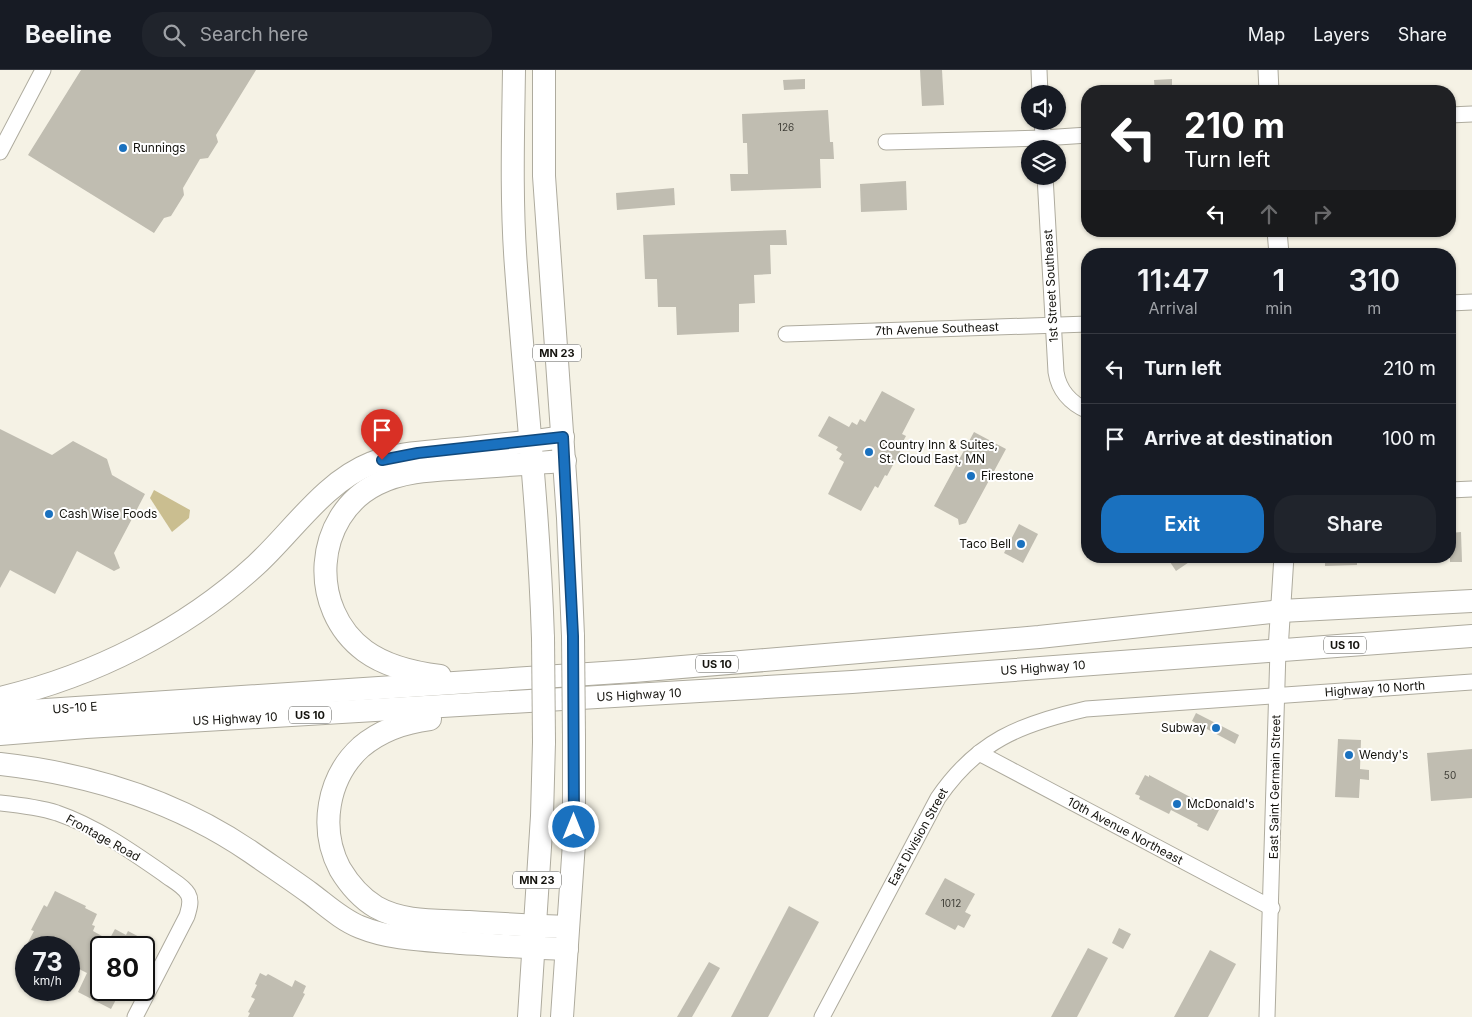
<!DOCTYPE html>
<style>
:root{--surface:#171b24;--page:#20242c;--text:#f1f3f6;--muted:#9ea1a6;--line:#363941;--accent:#1a71bf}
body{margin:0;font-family:Inter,sans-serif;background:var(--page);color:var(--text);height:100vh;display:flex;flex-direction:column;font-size:19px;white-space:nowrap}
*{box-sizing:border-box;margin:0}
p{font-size:16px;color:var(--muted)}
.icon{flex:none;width:28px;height:28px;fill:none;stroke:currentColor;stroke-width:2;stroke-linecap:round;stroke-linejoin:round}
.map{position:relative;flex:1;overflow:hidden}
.side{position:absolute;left:1081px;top:178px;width:375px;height:315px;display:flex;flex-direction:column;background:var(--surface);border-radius:20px;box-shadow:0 1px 4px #0004}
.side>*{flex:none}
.top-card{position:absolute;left:1081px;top:15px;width:375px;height:152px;border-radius:20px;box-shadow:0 1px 4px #0004;background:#202124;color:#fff;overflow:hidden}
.tools{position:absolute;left:1021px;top:15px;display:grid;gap:10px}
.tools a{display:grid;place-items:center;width:45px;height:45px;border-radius:50%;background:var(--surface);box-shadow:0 1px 4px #0004;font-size:25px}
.speed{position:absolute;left:15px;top:866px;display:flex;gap:10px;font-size:25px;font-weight:700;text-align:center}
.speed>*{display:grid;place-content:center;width:65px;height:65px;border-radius:50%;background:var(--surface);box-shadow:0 1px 4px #0004;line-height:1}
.speed small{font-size:12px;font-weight:400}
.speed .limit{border:2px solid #111;border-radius:8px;background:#fff;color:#111}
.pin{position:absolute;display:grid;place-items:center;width:42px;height:42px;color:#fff;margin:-51px -21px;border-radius:50% 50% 50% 0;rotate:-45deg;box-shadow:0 0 5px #0007}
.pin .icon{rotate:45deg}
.me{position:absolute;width:55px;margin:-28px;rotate:0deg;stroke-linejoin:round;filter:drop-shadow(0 0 4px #0008)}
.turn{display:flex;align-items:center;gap:18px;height:105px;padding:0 20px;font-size:22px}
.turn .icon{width:65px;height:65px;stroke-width:2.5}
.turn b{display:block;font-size:35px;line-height:42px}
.lanes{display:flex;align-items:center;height:48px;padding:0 20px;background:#0003;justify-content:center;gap:25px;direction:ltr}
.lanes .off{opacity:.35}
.eta{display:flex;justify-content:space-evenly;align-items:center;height:85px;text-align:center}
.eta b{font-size:30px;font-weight:600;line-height:35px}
.primary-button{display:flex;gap:10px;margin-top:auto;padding:10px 20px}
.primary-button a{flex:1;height:58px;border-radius:20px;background:var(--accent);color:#fff;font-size:20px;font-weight:600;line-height:58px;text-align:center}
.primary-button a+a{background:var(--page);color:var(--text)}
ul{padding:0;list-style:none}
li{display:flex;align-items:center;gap:15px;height:70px;padding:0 20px;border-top:1px solid var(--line)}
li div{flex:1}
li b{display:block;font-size:19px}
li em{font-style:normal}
header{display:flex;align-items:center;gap:30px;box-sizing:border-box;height:70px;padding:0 25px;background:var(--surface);border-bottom:1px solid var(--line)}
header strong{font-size:24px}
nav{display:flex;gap:28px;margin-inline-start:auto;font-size:18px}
.search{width:350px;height:45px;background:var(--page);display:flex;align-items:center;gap:12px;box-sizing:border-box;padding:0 18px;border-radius:20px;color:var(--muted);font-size:19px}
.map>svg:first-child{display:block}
.green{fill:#cabe90}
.building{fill:#c0bdb1}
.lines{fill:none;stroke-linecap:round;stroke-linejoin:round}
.minor-casing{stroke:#aeab9e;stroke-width:17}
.major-casing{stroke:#aeab9e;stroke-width:21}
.highway-casing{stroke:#aeab9e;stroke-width:24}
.minor{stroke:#fff;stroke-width:15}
.major{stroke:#fff;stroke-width:19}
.highway{stroke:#fff;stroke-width:22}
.highway-bridge-casing{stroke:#aeab9e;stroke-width:24;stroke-linecap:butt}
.highway-bridge{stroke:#fff;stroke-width:22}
.route-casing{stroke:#11497c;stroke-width:12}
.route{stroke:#1a71bf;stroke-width:9}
.poi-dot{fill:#1a71bf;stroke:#fff;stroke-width:2}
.labels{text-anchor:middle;stroke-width:4;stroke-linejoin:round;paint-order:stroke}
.number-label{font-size:10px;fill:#3f3e37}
.shield{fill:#fff;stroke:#5a5a56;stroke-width:1}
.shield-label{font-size:11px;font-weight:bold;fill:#14130e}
.poi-label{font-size:12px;fill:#14130e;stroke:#fff;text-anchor:start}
.street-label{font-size:12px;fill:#14130e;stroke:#fff}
</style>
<header>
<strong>Beeline</strong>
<div class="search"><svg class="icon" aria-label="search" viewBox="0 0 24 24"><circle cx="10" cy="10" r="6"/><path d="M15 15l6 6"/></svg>Search here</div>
<nav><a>Map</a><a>Layers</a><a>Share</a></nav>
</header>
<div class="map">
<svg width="1472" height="947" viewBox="0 0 1472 947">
<rect width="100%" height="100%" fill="#f5f2e5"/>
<polygon class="green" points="154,420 190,440 189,448 172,462 150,428"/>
<g class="building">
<polygon points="81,0 256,0 216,65 218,72 208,88 200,89 183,118 184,125 171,146 164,148 154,163 28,85"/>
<polygon points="920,0 942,0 944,35 922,36"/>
<polygon points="805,9 805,19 784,20 783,10"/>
<polygon points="1172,9 1172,21 1155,21 1154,10"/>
<polygon points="828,40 830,72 833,72 834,89 820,89 821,118 731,121 730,104 748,104 747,73 743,73 742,44"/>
<polygon points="906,111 907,140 861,142 860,114"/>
<polygon points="674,118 675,135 617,140 616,123"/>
<polygon points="786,160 787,175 770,175 771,204 754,205 755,233 739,234 739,262 677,265 676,237 658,237 657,209 645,209 643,165"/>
<polygon points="882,321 915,339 902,364 906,366 899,379 901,380 887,406 885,405 878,418 875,416 861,441 828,424 844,392 839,389 842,384 836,380 838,377 818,366 829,346 849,357 852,352 857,355 860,349 865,352"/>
<polygon points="0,359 52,385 73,371 107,389 112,405 145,424 114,483 120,498 114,501 77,481 55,524 10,500 0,518"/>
<polygon points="974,362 1006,379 966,453 959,455 958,449 934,436"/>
<polygon points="1019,454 1038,464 1023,493 1004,483"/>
<polygon points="1461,462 1462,492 1450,492 1450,463"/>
<polygon points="1166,486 1198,486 1176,501"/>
<polygon points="1325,486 1357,486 1357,495 1325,496"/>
<polygon points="1196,643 1239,665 1235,674 1192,651"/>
<polygon points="1338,669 1361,670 1360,699 1369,700 1369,710 1360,709 1359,728 1335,727"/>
<polygon points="1472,679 1472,728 1431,731 1427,683"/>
<polygon points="1145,705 1149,707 1149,705 1207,736 1209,732 1220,738 1208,761 1197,756 1198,754 1171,740 1169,744 1139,729 1140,726 1135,724"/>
<polygon points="945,808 975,824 965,842 971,845 964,858 958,855 955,860 925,844"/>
<polygon points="55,821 86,836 85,838 97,844 92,855 95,856 93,861 109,870 115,859 126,865 128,861 147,871 143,878 101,878 101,920 121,920 111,939 78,922 87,903 69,894 69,878 25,878 34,861 31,860 44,835 47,837"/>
<polygon points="789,836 819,852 768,947 731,947"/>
<polygon points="1119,858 1131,864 1123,879 1112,873"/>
<polygon points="1088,878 1108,888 1077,947 1051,947"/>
<polygon points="1210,880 1236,894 1208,947 1174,947"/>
<polygon points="709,892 720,898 692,947 677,947"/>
<polygon points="260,903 266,906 268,904 292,917 295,910 306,916 303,923 305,924 293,947 248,947 250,943 248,942 255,929 251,927 257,915 255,914"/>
</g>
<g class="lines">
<g class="minor-casing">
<g id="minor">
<polyline points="1039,0 1040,24"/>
<polyline points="1450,45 1472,44"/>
<polyline points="1042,51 1044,79"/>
<polyline points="886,72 1043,68 1088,65"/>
<polyline points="0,82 43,0"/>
<path d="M1045,106L1056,302C1059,321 1070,333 1088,341"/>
<polyline points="1450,233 1472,232"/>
<polyline points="786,264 1088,254"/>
<polyline points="1450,420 1472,419"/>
<polyline points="979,683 1272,838"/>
<path d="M0,733C19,735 38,737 57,743C95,756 131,781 164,804C171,810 183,815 188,824C192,831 189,839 187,846L135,947"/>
<path d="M822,947L938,728C977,671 1020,654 1086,639L1472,612"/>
<polyline points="1267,947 1278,580"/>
</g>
</g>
<g class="major-casing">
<g id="major">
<polyline points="1268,0 1269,21"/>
<polyline points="1277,161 1279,184"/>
<polyline points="1278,580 1284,486"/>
</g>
</g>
<g class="highway-casing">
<g id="highway">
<path d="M514,0C513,66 511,132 516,197C525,321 539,444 543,568"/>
<polyline points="544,0 544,106 568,448 573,566"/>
<path d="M440,606C415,603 387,597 365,581C308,539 313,446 377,414C404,400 437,400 466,398C499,396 532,393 565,391"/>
<path d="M0,628C94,606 185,560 256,495C293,461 324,412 372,393C395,383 422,383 446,380C485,376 524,373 563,367"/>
<polyline points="0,643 634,601 1039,567 1281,541 1472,531"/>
<path d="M430,649C406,652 380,661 361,677C327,708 319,759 340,799C349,814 361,828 376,837C404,853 439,850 469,852C502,854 535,856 568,857"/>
<polyline points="0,664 86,657 852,612 1472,566"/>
<path d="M0,694C90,704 176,731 251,782C271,796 291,809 310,823C326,835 342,850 360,857C392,870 427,870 461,873C496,875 531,878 567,879"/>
<polyline points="529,947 542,746 544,672"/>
<polyline points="562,947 574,773 574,667"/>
</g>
</g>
<use href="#minor" class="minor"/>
<use href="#major" class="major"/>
<use href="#highway" class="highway"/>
<g class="highway-bridge-casing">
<g id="highway-bridge">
<polyline points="573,566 574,667"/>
<polyline points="543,568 544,672"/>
</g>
</g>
<use href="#highway-bridge" class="highway-bridge"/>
</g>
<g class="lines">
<g class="route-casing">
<polyline id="route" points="382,390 418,383 563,367 573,566 574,757"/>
</g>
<use href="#route" class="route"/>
</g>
<g class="poi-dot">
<circle cx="123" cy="78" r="5"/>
<circle cx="869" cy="382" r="5"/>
<circle cx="971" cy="406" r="5"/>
<circle cx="49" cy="444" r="5"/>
<circle cx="1021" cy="474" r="5"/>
<circle cx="1216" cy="658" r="5"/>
<circle cx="1349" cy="685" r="5"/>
<circle cx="1177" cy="734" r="5"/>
</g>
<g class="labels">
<g class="number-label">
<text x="786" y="61">126</text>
<text x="1450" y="709">50</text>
<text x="951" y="837">1012</text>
</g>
<g class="shield">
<rect x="533" y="274.5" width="48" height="17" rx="4"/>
<rect x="1324" y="566.5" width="42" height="17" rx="4"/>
<rect x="696" y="585.5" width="42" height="17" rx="4"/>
<rect x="289" y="636.5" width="42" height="17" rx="4"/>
<rect x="513" y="801.5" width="48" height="17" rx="4"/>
</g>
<g class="shield-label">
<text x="557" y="287">MN 23</text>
<text x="1345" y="579">US 10</text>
<text x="717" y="598">US 10</text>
<text x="310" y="649">US 10</text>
<text x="537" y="814">MN 23</text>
</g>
<g class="poi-label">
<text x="133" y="82">Runnings</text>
<text x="879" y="379">Country Inn &amp; Suites,<tspan x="879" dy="14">St. Cloud East, MN</tspan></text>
<text x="981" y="410">Firestone</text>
<text x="59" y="448">Cash Wise Foods</text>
<text x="1011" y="478" text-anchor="end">Taco Bell</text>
<text x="1206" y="662" text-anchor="end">Subway</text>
<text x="1359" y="689">Wendy's</text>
<text x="1187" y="738">McDonald's</text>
</g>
<g class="street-label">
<text transform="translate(1051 216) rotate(-93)" y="4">1st Street Southeast</text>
<text transform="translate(937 259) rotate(-2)" y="4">7th Avenue Southeast</text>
<text transform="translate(1043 598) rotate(-4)" y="4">US Highway 10</text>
<text transform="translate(1375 619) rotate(-4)" y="4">Highway 10 North</text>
<text transform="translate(639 625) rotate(-3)" y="4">US Highway 10</text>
<text transform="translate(75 638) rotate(-4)" y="4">US-10 E</text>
<text transform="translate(235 649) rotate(-3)" y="4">US Highway 10</text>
<text transform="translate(1275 717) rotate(-89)" y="4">East Saint Germain Street</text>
<text transform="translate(1125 761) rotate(28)" y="4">10th Avenue Northeast</text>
<text transform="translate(918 767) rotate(-61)" y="4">East Division Street</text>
<text transform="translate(103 768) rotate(29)" y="4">Frontage Road</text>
</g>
</g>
</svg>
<div class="tools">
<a><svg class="icon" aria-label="sound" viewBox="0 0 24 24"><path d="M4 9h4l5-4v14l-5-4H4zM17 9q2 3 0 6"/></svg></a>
<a><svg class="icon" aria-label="layers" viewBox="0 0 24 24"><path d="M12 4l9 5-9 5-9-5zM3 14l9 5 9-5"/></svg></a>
</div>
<div class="speed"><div>73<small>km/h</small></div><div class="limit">80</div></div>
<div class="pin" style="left:382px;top:390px;background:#d93025"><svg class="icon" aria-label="arrive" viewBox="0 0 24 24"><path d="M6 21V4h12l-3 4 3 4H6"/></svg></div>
<svg class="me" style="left:574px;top:757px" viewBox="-20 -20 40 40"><circle r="17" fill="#1a71bf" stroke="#fff" stroke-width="3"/><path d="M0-11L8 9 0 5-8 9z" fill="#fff"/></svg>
<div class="top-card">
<div class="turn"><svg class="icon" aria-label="left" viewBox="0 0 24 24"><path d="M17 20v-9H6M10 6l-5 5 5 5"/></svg><div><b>210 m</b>Turn left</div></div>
<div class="lanes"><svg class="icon" aria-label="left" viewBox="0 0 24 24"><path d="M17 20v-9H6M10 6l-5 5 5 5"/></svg><svg class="icon off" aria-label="ahead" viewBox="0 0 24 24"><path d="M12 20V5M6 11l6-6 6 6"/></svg><svg class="icon off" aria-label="right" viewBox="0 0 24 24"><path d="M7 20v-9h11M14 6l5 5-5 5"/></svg></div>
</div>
<section class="side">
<div class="eta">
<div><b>11:47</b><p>Arrival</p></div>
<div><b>1</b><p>min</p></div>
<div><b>310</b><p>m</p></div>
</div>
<ul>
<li><svg class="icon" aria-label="left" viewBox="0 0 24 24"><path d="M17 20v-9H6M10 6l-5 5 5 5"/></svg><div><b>Turn left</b></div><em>210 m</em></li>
<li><svg class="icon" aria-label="arrive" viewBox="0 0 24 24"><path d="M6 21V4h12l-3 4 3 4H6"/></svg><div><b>Arrive at destination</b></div><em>100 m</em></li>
</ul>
<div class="primary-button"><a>Exit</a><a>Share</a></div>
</section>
</div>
